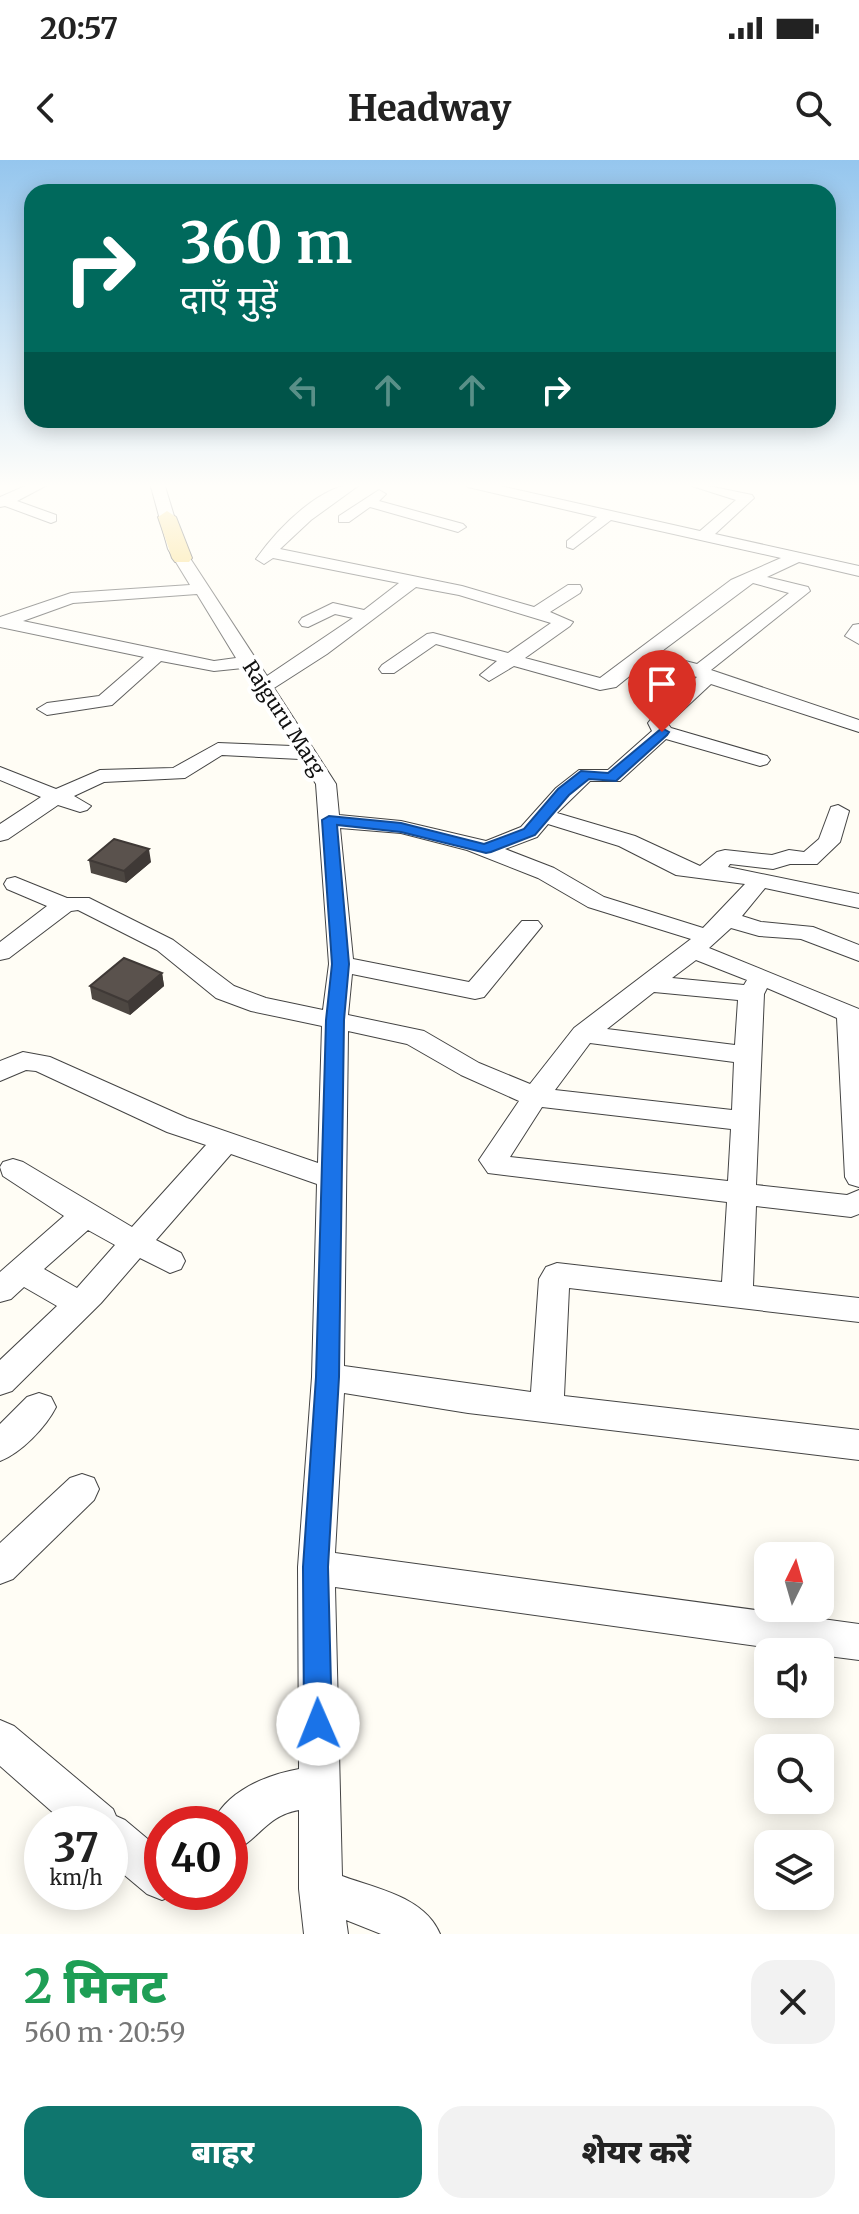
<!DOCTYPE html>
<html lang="hi">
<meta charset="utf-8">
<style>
:root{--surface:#fff;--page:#f2f2f2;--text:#222;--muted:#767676;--accent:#0f766e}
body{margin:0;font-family:Merriweather,"Noto Sans Devanagari",serif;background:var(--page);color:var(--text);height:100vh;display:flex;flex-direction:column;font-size:30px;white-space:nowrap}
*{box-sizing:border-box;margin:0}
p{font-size:26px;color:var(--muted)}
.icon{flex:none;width:44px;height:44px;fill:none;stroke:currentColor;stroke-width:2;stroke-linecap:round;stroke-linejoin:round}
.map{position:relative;height:1774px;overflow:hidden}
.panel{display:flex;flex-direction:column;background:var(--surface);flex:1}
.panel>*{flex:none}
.banner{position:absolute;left:24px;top:24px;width:812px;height:244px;border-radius:24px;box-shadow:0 4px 20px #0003;background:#00695c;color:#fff;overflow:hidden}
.needle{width:52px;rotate:5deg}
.fabs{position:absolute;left:754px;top:1382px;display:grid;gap:16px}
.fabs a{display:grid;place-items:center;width:80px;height:80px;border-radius:16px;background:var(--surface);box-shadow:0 4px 20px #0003;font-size:40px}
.speed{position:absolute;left:24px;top:1646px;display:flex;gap:16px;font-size:40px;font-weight:700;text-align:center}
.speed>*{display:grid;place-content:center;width:104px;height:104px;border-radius:50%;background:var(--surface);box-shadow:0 4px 20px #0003;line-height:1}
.speed small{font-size:20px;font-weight:400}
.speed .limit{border:12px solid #d22;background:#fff;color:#111}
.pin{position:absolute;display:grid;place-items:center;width:68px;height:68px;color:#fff;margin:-82px -34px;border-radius:50% 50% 50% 0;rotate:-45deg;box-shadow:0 0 8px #0007}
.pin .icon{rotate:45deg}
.me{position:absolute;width:88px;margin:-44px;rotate:359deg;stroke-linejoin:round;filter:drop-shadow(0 0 6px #0008)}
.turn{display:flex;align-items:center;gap:28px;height:168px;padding:0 24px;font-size:36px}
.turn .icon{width:104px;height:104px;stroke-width:2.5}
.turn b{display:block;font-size:56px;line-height:68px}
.lanes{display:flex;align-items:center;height:76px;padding:0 24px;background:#0003;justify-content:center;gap:40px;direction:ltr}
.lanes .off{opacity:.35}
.round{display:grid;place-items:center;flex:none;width:84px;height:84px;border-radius:24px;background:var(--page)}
.headline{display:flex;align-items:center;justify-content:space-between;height:136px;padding:0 24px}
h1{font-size:48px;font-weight:800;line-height:60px;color:#1e9e55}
.button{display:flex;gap:16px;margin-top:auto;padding:16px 24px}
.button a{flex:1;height:92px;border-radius:24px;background:var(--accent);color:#fff;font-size:32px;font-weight:800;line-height:92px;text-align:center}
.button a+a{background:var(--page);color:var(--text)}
.status{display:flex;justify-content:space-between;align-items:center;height:56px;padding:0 40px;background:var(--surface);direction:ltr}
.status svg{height:22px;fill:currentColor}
header{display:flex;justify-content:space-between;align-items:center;height:104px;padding:0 24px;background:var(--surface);font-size:36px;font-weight:800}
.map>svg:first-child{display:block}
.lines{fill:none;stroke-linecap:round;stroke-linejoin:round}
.minor-casing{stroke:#444;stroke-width:2}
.major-casing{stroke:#222;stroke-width:2}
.minor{fill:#fff;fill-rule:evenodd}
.major{fill:#f9d66b;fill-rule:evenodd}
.wall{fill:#4d4742}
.shaded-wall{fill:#3f3936}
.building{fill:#5a524d;stroke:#3f3936;stroke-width:2}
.route{fill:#1a73e8;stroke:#114b97;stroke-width:2}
.labels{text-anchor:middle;stroke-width:8;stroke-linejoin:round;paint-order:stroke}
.street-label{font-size:20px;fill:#111;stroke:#fff}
</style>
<div class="status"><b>20:57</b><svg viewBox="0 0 49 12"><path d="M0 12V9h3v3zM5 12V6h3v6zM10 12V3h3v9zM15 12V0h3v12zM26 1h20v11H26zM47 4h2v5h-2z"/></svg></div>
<header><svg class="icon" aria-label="back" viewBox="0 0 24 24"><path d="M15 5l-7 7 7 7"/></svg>Headway<svg class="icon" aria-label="search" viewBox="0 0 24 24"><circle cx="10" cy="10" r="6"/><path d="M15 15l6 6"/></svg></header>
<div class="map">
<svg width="859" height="1774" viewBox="0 0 859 1774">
<rect width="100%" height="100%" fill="#fffdf5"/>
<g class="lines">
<g class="minor-casing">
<g id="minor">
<polygon points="32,323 51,323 17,341 56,355 56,361 51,363 5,346 0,347 0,337"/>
<path d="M150,323H164L184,389L267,516L353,458L335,454L308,467L302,466L299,462L302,458L333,443L364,450L399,423L273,398L264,404L256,399C278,368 322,322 362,323L311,360L280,389L462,426L534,447L568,425H580L582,429L580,433L550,452L573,462L570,466L525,498L600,518L731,420L781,398L611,360L573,389L567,387V381L597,357L468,327L461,323H487L700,371L736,340L692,326L694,323L752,335L754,338L715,374L859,406V416L799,402L767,417L808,427L810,431L711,510L859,560V572L711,524L668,564L671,568L767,596L770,600L767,604L760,606L666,579L620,621H590L557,653L635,676L700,706L717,692L725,690L772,695L789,690L804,692L819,679L831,647L838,645L849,651L840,682L817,704H790L773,709L730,704L728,707L859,734V748L765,728L742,756L761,762L813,767L859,785V801L801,779L759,776L731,768L709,788L859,849V1027L849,1024L845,1017L837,858L767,828L764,834L756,1025L847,1035L859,1030V1054L851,1057L756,1046L753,1126L859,1138V1162L569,1128L564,1236L859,1270V1300L468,1253L344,1233L335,1393L859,1464V1500L820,1495V1492H800L335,1427L342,1716C377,1729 425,1737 440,1774H381L346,1760L348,1774H304L299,1729V1650C265,1656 259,1681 230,1693V1664H212C226,1631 266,1615 299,1609L298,1407L312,1217L317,1024L231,994L156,1080L181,1093L185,1101L181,1109L170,1113L140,1098L101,1143L12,1231L0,1235V1200L57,1146L24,1127L11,1139L0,1142V1112L64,1056L3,1016L0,1007L3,1002L13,999L23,1002L132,1067L206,985L167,972L36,911L26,910L0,921V901L23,892L50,897L187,958L318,1003L322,866L251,851L216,838L157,790L78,750L71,751L9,798L0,800V782L47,746L7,729L4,724L7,719L15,717L67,738H89L173,780L234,826L266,838L323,850L329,804L316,624L300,599L222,595L185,618L104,622L74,636L91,646L87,650L80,652L58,645L8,679L0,681V664L41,637L0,620V607L56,629L100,610L173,608L218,583L292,586L243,508L214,511L161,501L112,545L47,555L37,549L47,543L99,536L144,497L0,467V457L71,433L190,425L168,389ZM753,423L789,433L697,504L658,494ZM416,427L459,435L551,463L508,493L433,473L427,474L382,505L379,509L382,513H394L436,484L497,501L480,515L489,521L514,506L600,530L616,527L647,502L697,517L651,559L648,563L652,571L608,610H579L556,628L521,667L486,681L401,661L339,655L336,624L274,528L327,494ZM197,434L236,498L214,501L23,461L73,443ZM548,664L619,686L676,715L745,724L703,768L604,737L554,708L505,689L537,677ZM340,668L401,673L467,690L538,718L588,747L691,779L574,868L530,924L479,903L424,871L348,855L352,814L475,839L484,837L542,766L538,761H522L469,822L353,799ZM696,800L747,820L744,825L672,818ZM654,832L738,840L735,885L607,869ZM348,871L407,884L461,915L519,941L479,1000L488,1013L727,1042L722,1122L557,1103L546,1107L539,1119L531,1232L344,1206ZM590,883L734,902L732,950L555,930ZM542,947L731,969L728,1021L510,997ZM88,1070L115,1085L77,1128L44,1109Z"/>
<polygon points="379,330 386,334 379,341 463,364 466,367 458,372 370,347 349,362 339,362 339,356"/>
<polygon points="859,464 859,484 845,476 853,465"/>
<path d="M39,1233L51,1237L56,1247C46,1267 21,1293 0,1301V1264L27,1237Z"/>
<polygon points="82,1314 94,1318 99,1329 94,1340 13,1419 0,1424 0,1383 70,1318"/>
<polygon points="0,1560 14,1566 113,1649 116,1656 125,1660 162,1691 162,1732 177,1734 162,1740 147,1734 110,1703 110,1664 66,1664 0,1606"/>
</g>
</g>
<g class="major-casing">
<polygon id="major" points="167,351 176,357 192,398 189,402 175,402 172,398 158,357"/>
</g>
<use href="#minor" class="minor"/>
<use href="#major" class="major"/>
</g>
<g class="wall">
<polygon points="89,700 151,702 126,723 91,713"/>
<polygon points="162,813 164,826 130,855 92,839 90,826"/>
</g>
<g class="shaded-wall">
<polygon points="149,689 151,702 126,723 124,711"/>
<polygon points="162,813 164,826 130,855 128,842"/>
</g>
<g class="building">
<polygon points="114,679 149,689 124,711 89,700"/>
<polygon points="124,798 162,813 128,842 90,826"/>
</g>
<linearGradient id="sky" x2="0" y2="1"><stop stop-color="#95c6ee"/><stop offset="0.57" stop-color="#fffefa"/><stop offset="1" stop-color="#fffefa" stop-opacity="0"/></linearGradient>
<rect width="859" height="571" fill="url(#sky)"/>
<polygon class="route" points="662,568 669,572 667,575 616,621 589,619 569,635 535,675 491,692 486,693 401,672 337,665 349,804 344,860 339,1217 328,1407 332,1564 328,1573 318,1578 308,1573 304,1564 303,1407 316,1217 326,860 332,804 322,660 329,656 401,663 484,684 524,669 558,629 581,611 608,613"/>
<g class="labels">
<g class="street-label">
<text transform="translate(284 558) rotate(57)" y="7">Rajguru Marg</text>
</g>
</g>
</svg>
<div class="fabs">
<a><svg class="needle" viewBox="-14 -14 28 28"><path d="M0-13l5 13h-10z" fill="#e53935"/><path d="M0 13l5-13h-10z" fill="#767676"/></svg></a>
<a><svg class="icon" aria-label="sound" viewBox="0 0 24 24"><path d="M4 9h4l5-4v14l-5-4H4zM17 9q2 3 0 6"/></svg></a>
<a><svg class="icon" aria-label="search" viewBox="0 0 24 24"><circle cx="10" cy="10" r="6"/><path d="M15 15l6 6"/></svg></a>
<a><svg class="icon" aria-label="layers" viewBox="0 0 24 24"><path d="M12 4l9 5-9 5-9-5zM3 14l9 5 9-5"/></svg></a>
</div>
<div class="speed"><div>37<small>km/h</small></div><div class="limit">40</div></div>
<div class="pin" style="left:662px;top:572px;background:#d93025"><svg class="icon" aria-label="arrive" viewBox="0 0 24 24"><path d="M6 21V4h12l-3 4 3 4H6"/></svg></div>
<svg class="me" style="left:318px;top:1564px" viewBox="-20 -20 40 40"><circle r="19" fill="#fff"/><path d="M0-13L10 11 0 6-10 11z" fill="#1a73e8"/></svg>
<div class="banner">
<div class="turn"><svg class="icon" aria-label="right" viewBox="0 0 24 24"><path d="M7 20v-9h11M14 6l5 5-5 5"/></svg><div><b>360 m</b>दाएँ मुड़ें</div></div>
<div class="lanes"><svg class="icon off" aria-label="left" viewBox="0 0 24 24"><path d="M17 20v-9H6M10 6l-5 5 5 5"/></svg><svg class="icon off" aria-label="ahead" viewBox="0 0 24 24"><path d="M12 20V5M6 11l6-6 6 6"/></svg><svg class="icon off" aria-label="ahead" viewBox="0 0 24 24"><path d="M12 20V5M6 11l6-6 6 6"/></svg><svg class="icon" aria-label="right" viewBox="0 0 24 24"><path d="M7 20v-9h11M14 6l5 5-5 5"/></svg></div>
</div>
</div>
<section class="panel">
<div class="headline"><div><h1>2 मिनट</h1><p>560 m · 20:59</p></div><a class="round"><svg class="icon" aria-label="close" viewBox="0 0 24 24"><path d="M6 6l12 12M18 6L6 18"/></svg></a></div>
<div class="button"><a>बाहर</a><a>शेयर करें</a></div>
</section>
